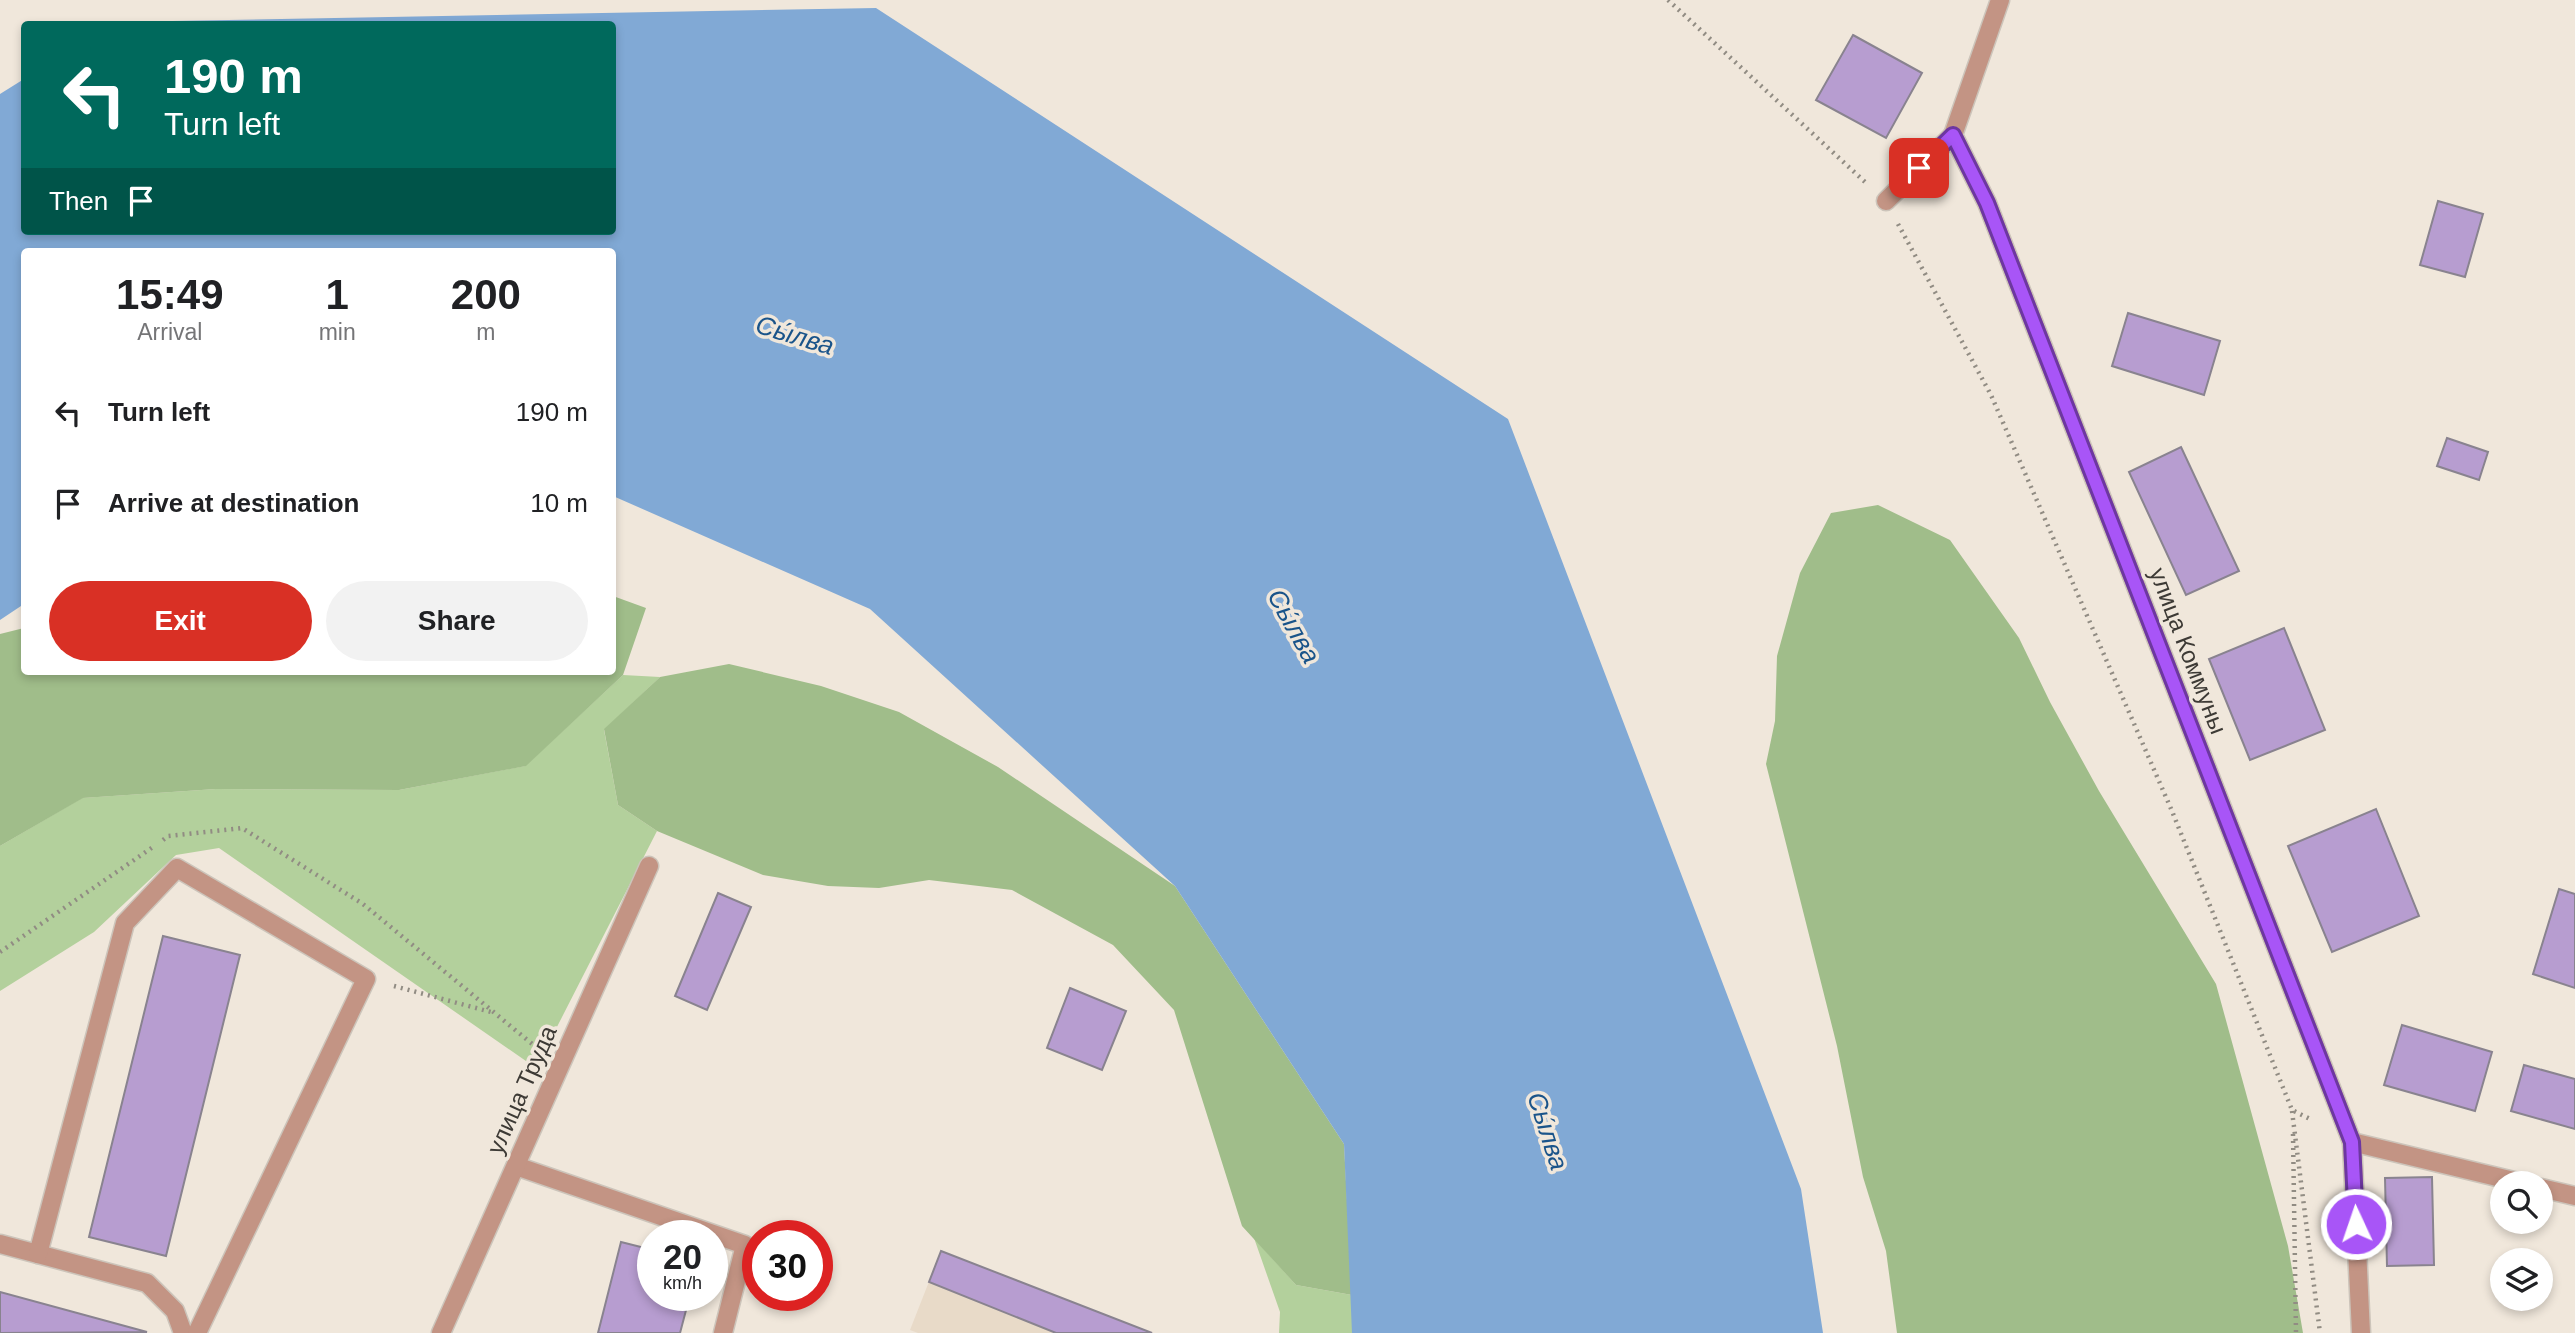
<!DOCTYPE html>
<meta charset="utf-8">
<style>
:root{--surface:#fff;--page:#f2f2f2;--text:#202124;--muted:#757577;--accent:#d93025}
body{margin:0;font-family:Helvetica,sans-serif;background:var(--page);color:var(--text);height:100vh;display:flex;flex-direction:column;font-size:26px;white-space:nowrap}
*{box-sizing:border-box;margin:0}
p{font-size:23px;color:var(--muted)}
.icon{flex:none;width:38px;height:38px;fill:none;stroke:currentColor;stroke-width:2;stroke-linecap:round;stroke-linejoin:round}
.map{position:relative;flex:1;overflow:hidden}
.drawer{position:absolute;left:21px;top:248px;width:595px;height:427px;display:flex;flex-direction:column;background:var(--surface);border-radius:7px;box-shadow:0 4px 10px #0003}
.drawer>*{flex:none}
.guide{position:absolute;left:21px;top:21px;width:595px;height:214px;border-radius:7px;box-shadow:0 4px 10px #0003;background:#00695c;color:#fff;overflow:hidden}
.fabs{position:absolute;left:2490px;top:1171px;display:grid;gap:14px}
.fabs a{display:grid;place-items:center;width:63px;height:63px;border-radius:50%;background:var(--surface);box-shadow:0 4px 10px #0003;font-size:35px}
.speed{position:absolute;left:637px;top:1220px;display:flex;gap:14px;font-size:35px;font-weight:700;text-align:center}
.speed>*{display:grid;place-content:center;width:91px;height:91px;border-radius:50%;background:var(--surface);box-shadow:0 4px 10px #0003;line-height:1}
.speed small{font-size:18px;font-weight:400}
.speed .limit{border:10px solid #d22;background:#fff;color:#111}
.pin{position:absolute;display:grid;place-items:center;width:60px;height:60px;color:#fff;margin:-30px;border-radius:14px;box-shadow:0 4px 10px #0006}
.me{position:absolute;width:77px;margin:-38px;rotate:357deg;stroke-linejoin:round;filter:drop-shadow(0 0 5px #0008)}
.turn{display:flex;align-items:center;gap:24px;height:147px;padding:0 28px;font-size:32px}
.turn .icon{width:91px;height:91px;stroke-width:2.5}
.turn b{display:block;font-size:49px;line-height:60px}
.then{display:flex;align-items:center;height:66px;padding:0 28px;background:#0003;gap:14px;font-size:26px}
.eta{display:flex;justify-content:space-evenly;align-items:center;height:119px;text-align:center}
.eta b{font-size:42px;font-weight:700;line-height:49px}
.action{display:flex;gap:14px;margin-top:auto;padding:14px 28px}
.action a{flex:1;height:80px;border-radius:42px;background:var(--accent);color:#fff;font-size:28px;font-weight:700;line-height:80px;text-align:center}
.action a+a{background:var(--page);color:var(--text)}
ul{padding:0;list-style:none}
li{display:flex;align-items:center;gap:21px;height:91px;padding:0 28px}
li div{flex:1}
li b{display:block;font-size:26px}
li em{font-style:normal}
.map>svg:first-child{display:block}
.built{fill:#e8dac8}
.green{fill:#b3d09c}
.forest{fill:#a0bd8a}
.water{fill:#81a9d5}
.building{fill:#b79dd0;stroke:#89838f;stroke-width:2}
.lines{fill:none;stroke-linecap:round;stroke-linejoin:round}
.lane-casing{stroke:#ccc4ba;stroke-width:21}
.street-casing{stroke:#ccc4ba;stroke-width:21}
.path{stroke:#918c83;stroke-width:4.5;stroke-dasharray:2 5;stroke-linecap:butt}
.lane{stroke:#c39484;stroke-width:18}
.street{stroke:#c39484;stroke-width:18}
.route-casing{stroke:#6d37a1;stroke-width:18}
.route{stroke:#a855f7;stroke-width:12}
.labels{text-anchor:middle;stroke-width:7;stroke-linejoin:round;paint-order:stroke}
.street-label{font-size:24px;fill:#3d3a35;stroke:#f0e7db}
.water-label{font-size:26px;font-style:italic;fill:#1a548a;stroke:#f0e7db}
</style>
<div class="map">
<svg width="2575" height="1333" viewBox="0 0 2575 1333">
<rect width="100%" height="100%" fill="#f0e7db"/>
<polygon class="built" points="941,1251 1152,1333 918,1333 910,1330"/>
<g class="green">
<polygon points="623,675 660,677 604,730 618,805 657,831 536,1068 219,848 176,855 94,932 0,991 0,846 82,798 216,789 399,790 525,766"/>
<polygon points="1254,1238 1296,1285 1352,1295 1352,1333 1279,1333 1280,1312"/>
</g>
<g class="forest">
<polygon points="1878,505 1950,540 2019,638 2050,702 2099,791 2216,984 2288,1246 2303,1333 1897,1333 1886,1251 1863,1177 1837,1046 1766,764 1775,721 1777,656 1800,573 1831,513"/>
<polygon points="613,596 646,608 623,675 526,766 399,790 216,789 83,798 0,846 0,634 24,628 24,672 612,672"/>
<polygon points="729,664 821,686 899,712 998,767 1175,886 1344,1144 1352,1295 1296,1285 1242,1226 1174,1010 1113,945 1012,890 929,880 879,888 828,886 763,875 657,831 618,805 604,729 660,677"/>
</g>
<polygon class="water" points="876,8 1508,419 1801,1189 1823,1333 1352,1333 1344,1144 1175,886 870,609 613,496 612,252 24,252 24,604 0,620 0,94 24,79 24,231 612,231 612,24 113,24 117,22"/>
<g class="building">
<polygon points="1853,35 1922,73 1886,138 1816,100"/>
<polygon points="2438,201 2483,214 2465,277 2420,265"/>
<polygon points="2128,313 2220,341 2204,395 2112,366"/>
<polygon points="2447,438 2488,452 2479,480 2437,466"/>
<polygon points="2181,447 2239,571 2186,595 2129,472"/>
<polygon points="2284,628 2325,730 2250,760 2209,659"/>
<polygon points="2376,809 2419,916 2332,952 2288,846"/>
<polygon points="2559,889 2575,894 2575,988 2533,974"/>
<polygon points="718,893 751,907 707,1010 675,996"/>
<polygon points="163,936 240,955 166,1256 89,1237"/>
<polygon points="1070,988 1126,1011 1102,1070 1047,1048"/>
<polygon points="2402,1025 2492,1052 2475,1111 2384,1085"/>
<polygon points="2524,1065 2575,1079 2575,1129 2511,1111"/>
<polygon points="2432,1177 2434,1265 2387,1266 2385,1178"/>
<polygon points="621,1242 653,1250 653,1295 690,1295 680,1333 598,1333"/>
<polygon points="941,1251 1152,1333 1056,1333 929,1282"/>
<polygon points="0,1292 147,1332 0,1333"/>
</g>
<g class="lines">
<g class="lane-casing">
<g id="lane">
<polyline points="516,1166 745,1245 723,1333"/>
<polyline points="0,1244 147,1283 175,1311 183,1333"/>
<polyline points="38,1254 125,923 177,868 366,979 197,1333"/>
</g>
</g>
<g class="street-casing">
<g id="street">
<polyline points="2000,0 1953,135 1987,203 2352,1142 2361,1333"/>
<polyline points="1886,201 1953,135"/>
<polyline points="2352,1142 2522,1183"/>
<polyline points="2541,1188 2575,1196"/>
<polyline points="441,1333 649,866"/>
</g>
</g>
<g class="path">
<polyline points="1668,0 1865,182"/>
<polyline points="1898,224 1991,395 2172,811 2292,1110 2312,1120"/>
<polyline points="163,840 168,836 242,828 363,904 537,1048"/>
<polyline points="0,952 153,847"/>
<polyline points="394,986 491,1012"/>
<polyline points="2292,1111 2320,1333"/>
<polyline points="2293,1134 2296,1333"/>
</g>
<use href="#lane" class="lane"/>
<use href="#street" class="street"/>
</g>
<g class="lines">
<g class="route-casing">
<polyline id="route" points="1919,168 1953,135 1987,203 2352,1142 2356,1224"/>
</g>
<use href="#route" class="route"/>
</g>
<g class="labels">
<g class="street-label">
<text transform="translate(2188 651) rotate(69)" y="8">улица Коммуны</text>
<text transform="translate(522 1090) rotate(-66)" y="8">улица Труда</text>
</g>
<g class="water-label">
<text transform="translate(795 335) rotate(17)" y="9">Сы́лва</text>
<text transform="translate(1294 626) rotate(61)" y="9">Сы́лва</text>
<text transform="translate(1548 1131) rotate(72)" y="9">Сы́лва</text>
</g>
</g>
</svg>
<div class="fabs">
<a><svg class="icon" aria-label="search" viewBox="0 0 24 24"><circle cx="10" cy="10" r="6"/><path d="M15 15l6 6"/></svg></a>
<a><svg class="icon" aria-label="layers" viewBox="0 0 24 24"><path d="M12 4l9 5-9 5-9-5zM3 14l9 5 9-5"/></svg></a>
</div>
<div class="speed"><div>20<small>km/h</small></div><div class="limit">30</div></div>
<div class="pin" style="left:1919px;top:168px;background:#d93025"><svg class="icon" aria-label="arrive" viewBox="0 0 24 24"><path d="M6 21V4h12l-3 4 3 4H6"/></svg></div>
<svg class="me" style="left:2356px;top:1224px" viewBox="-20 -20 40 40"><circle r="17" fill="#a855f7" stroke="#fff" stroke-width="3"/><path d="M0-11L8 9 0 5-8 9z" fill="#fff"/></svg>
<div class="guide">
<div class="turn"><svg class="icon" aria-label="left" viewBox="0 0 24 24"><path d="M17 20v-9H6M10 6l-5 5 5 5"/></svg><div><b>190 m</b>Turn left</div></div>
<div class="then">Then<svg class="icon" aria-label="arrive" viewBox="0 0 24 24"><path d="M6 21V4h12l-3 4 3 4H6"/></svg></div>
</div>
<section class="drawer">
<div class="eta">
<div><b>15:49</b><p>Arrival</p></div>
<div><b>1</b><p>min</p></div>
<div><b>200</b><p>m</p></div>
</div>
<ul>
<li><svg class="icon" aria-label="left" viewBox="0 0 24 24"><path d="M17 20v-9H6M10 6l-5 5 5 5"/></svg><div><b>Turn left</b></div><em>190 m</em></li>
<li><svg class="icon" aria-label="arrive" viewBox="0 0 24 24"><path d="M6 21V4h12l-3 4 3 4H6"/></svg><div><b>Arrive at destination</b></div><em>10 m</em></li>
</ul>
<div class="action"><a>Exit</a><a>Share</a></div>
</section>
</div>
